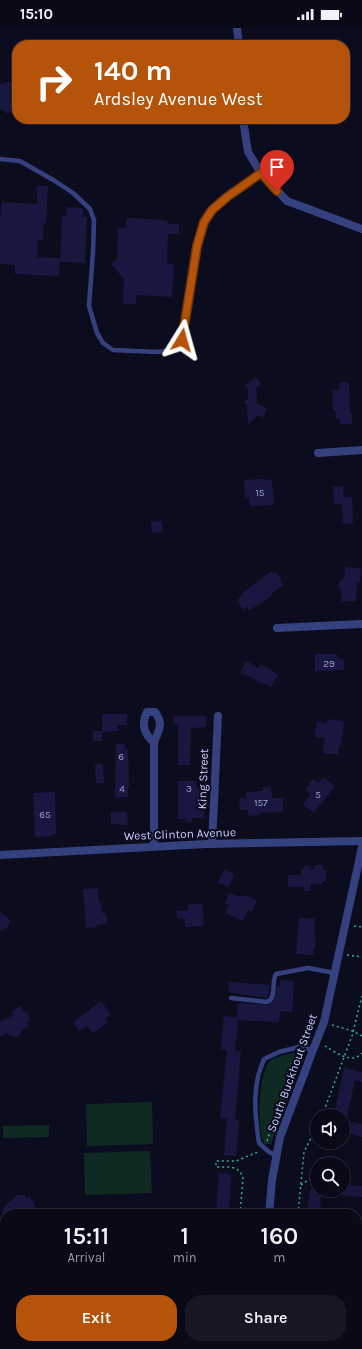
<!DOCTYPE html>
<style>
:root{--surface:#090917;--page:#171724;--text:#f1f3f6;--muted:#999aa1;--line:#292a36;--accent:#b45309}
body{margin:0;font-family:Karla,sans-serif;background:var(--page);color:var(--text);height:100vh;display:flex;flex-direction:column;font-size:15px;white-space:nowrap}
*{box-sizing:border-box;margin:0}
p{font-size:13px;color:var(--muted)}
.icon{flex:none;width:22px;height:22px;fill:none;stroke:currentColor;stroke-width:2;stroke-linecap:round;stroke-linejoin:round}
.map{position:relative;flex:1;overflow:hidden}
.side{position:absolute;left:0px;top:1181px;width:362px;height:140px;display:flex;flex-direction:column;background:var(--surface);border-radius:16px 16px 0 0;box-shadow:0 2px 10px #0003,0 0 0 1px var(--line)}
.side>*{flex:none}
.banner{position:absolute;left:12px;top:12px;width:338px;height:84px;border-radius:16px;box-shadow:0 2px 10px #0003,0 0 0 1px var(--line);background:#b45309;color:#fff;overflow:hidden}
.buttons{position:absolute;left:310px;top:1081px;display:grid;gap:8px}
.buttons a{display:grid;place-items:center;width:40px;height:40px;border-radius:50%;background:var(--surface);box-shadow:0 2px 10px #0003,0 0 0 1px var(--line);font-size:20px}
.pin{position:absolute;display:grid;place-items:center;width:34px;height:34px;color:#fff;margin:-41px -17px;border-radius:50% 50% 50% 0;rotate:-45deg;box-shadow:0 0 4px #0007}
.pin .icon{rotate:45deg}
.me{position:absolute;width:44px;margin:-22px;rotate:8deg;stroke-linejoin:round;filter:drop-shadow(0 0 3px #0008)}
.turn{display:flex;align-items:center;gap:14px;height:84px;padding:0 16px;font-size:18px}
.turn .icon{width:52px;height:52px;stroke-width:2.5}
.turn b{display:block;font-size:28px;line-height:34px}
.eta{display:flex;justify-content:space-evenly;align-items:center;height:68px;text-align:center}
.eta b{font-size:24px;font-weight:600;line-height:28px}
.action{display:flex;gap:8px;margin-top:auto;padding:8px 16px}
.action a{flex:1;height:46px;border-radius:16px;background:var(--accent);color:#fff;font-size:16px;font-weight:600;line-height:46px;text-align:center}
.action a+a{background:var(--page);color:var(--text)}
.status{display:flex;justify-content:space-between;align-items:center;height:28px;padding:0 20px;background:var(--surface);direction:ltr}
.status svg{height:11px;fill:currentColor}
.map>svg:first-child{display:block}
.green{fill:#0f2923}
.building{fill:#181740}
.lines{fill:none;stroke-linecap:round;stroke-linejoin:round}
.path{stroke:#2ab390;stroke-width:1.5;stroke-dasharray:2 3;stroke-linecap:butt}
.lane{stroke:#35417f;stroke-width:4.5}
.street{stroke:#35417f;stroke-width:8}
.route-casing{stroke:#753606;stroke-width:10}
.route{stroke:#b45309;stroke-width:7}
.labels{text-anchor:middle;stroke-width:4;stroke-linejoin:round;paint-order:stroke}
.number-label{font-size:10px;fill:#9ea0cf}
.street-label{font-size:12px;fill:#caceff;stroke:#0c0c1f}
</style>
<div class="status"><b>15:10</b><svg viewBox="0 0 49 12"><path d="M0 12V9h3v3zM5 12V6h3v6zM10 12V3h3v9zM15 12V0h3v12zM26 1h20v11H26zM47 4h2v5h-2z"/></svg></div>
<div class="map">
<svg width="362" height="1321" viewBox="0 0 362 1321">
<rect width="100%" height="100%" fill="#0c0c1f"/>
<g class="green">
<path d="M299,1024H304L305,1026L272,1113L271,1116H265C256,1106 259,1042 270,1033C277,1027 291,1026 299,1024Z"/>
<polygon points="152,1074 153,1116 87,1118 86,1076"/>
<polygon points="49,1097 49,1109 3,1110 3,1098"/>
<polygon points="150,1123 152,1165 85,1167 84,1125"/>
</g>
<g class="building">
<polygon points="12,53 14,74 17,74 17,84 5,85 4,82 0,82 0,56"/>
<polygon points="37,158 48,158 46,195 44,195 43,212 38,212 37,229 60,230 59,248 15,246 15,237 0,236 0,192 2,174 37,176"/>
<polygon points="67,179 83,180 83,189 87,189 85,235 60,234 62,188 66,189"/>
<polygon points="127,190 153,191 167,193 168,196 179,196 179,206 168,206 167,235 174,236 172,269 136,267 136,276 123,276 124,251 111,236 117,231 118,200 126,200"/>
<polygon points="256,349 261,356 256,360 257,375 267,381 263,390 258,387 248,397 247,377 244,375 248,371 248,362 245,358"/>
<polygon points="339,355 349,355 350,386 352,385 352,396 340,396 340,390 336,391 336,383 333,383 332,362 339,362"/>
<polygon points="262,451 272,452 274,477 250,478 249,469 245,469 244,452"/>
<polygon points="343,458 344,469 352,469 353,495 343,496 342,476 334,476 333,459"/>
<polygon points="162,493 162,504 152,505 151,494"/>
<polygon points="345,539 361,540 360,555 357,555 356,573 341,573 342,563 339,560 339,554 344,550"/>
<polygon points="271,543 273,546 276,544 282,552 280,553 283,557 272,565 273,567 250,582 247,579 243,582 237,572 243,567 242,565"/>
<polygon points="315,626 337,626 337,630 344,632 344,642 315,643"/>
<polygon points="246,633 258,640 260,636 278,646 271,659 264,655 264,656 240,644"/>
<polygon points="102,686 127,686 127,697 117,697 118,703 102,704"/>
<polygon points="174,688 206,688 206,699 192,700 192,701 191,701 190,737 178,737 178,696 174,696"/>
<polygon points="327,691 344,693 341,717 339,717 338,727 323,725 325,710 315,709 317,694 327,695"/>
<rect x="93" y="703" width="9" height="10"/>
<polygon points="116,716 125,716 125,721 128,721 129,760 128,760 128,769 115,770"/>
<polygon points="95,736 103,736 104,755 96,755"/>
<polygon points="323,749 335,758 314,785 303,777 311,766 305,762 313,751 318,755"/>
<polygon points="178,753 196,753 196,759 202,759 202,781 204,781 204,790 192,790 192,794 185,794 185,791 178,791"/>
<polygon points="271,758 272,770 283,770 283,784 260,785 260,787 248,788 248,782 240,782 239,770 246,770 246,764 263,763 263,759"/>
<polygon points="55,764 56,806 53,806 53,808 35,809 33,765"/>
<polygon points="111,784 127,784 128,797 111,796"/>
<polygon points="314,837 323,837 323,842 326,842 326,853 322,853 322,856 311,856 311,863 304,863 304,859 288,859 288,847 301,847 301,841 304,841 304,838 311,838 311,841 314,841"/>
<polygon points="224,842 234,846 229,859 218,855"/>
<polygon points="98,860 99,875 101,875 102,885 106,885 107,896 97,897 97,899 86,900 83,861"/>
<polygon points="229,865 240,869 245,867 257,872 252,884 248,882 243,893 225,885 229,877 225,875"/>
<polygon points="188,876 202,876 204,889 203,889 203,898 185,899 185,890 177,891 176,883 188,883"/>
<polygon points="0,884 10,892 8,899 0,903"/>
<polygon points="299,890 315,891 314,907 316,907 315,920 314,920 313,927 296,926"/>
<polygon points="280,952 294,953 292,984 280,983 279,994 238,992 235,1023 241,1023 235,1091 239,1092 236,1128 224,1127 227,1091 220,1090 227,1022 221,1021 224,988 237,990 238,975 269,977 275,970 277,958 280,958"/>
<polygon points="229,954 270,957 268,968 266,970 228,964"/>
<polygon points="101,973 111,987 105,991 108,994 93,1005 87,998 79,1003 73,994"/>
<polygon points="21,978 25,985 27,984 31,992 27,994 29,998 22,1002 20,1007 17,1009 8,1007 7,1005 0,1009 0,994 13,987 11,984"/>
<polygon points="344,1040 362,1044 362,1054 355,1052 347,1088 334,1088"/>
<polygon points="348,1093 362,1096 362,1109 345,1105"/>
<polygon points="219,1145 231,1146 229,1186 216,1186"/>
<polygon points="343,1156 362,1158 362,1169 343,1168"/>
<polygon points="310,1161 322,1163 319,1186 307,1186"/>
<polygon points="18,1167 24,1167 27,1170 29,1169 34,1175 34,1177 41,1186 2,1186 3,1180"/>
</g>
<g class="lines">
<g class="path">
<polyline points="354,898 362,899"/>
<polyline points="347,927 362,929"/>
<polyline points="332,997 353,1003 362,1008"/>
<path d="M325,1018C335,1024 352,1037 362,1025"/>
<polyline points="322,1088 352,1008 362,968"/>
<polyline points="267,1113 282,1067 299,1027"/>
<polyline points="325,1136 326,1129"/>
<polyline points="301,1157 308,1152 317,1149"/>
<path d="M240,1186L243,1150C239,1137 228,1139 216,1139V1133H236L258,1124"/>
<polyline points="298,1186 304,1124 317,1098"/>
<polyline points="357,1234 362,1237"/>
<polyline points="357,1247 362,1245"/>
<polyline points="293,1321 293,1316"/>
</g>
<g class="lane">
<polyline points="0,131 20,133 55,153 73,165 90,181 94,192 93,224 89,278 97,305 103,315 113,322 158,324 171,322 182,312 197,218 204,194 212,183 227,169 261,145"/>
<path d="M231,970L267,974C277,970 271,955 276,946L308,940L335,945"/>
<path d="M277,1128L269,1124L259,1115C256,1094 253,1070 258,1049C259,1043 262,1037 264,1031L279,1024L299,1019L313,1022"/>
<polyline points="236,1321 237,1316"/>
</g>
<g class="street">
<polyline points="237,0 239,17"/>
<polyline points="243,91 248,124 261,145 287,173 362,201"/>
<polyline points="318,425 362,422"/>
<polyline points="277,600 362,596"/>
<path d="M154,714C144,707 141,695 147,684H155C164,696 159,702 154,714V818"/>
<polyline points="212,816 218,688"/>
<polyline points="0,827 206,816 362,813"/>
<polyline points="269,1186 272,1152 280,1109 313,1022 324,994 362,819"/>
<polyline points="267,1316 267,1321"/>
</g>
</g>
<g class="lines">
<g class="route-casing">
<polyline id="route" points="182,312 197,218 204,194 212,182 227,169 261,145 277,163"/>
</g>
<use href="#route" class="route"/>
</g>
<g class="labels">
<g class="number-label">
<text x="260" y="468">15</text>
<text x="329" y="639">29</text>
<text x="121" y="732">6</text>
<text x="122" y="764">4</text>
<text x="189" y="764">3</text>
<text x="318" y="770">5</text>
<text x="261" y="778">157</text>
<text x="45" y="790">65</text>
</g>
<g class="street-label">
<text transform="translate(203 751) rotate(-88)" y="4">King Street</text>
<text transform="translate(180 806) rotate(-2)" y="4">West Clinton Avenue</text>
<text transform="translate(292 1045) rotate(-70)" y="4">South Buckhout Street</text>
</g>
</g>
</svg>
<div class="buttons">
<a><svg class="icon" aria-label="sound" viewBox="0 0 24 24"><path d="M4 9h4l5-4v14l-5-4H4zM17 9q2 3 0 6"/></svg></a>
<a><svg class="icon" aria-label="search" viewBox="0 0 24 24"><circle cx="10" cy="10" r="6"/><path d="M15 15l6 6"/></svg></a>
</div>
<div class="pin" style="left:277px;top:163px;background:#d93025"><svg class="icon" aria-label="arrive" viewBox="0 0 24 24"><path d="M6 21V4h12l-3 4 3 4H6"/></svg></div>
<svg class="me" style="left:182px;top:312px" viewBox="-20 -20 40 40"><path d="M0-17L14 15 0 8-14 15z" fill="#b45309" stroke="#fff" stroke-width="4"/></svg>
<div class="banner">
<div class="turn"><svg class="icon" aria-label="right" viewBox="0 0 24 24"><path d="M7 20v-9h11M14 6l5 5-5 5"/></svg><div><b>140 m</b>Ardsley Avenue West</div></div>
</div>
<section class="side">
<div class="eta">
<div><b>15:11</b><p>Arrival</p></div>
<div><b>1</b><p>min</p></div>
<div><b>160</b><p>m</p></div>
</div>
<div class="action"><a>Exit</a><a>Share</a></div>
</section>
</div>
